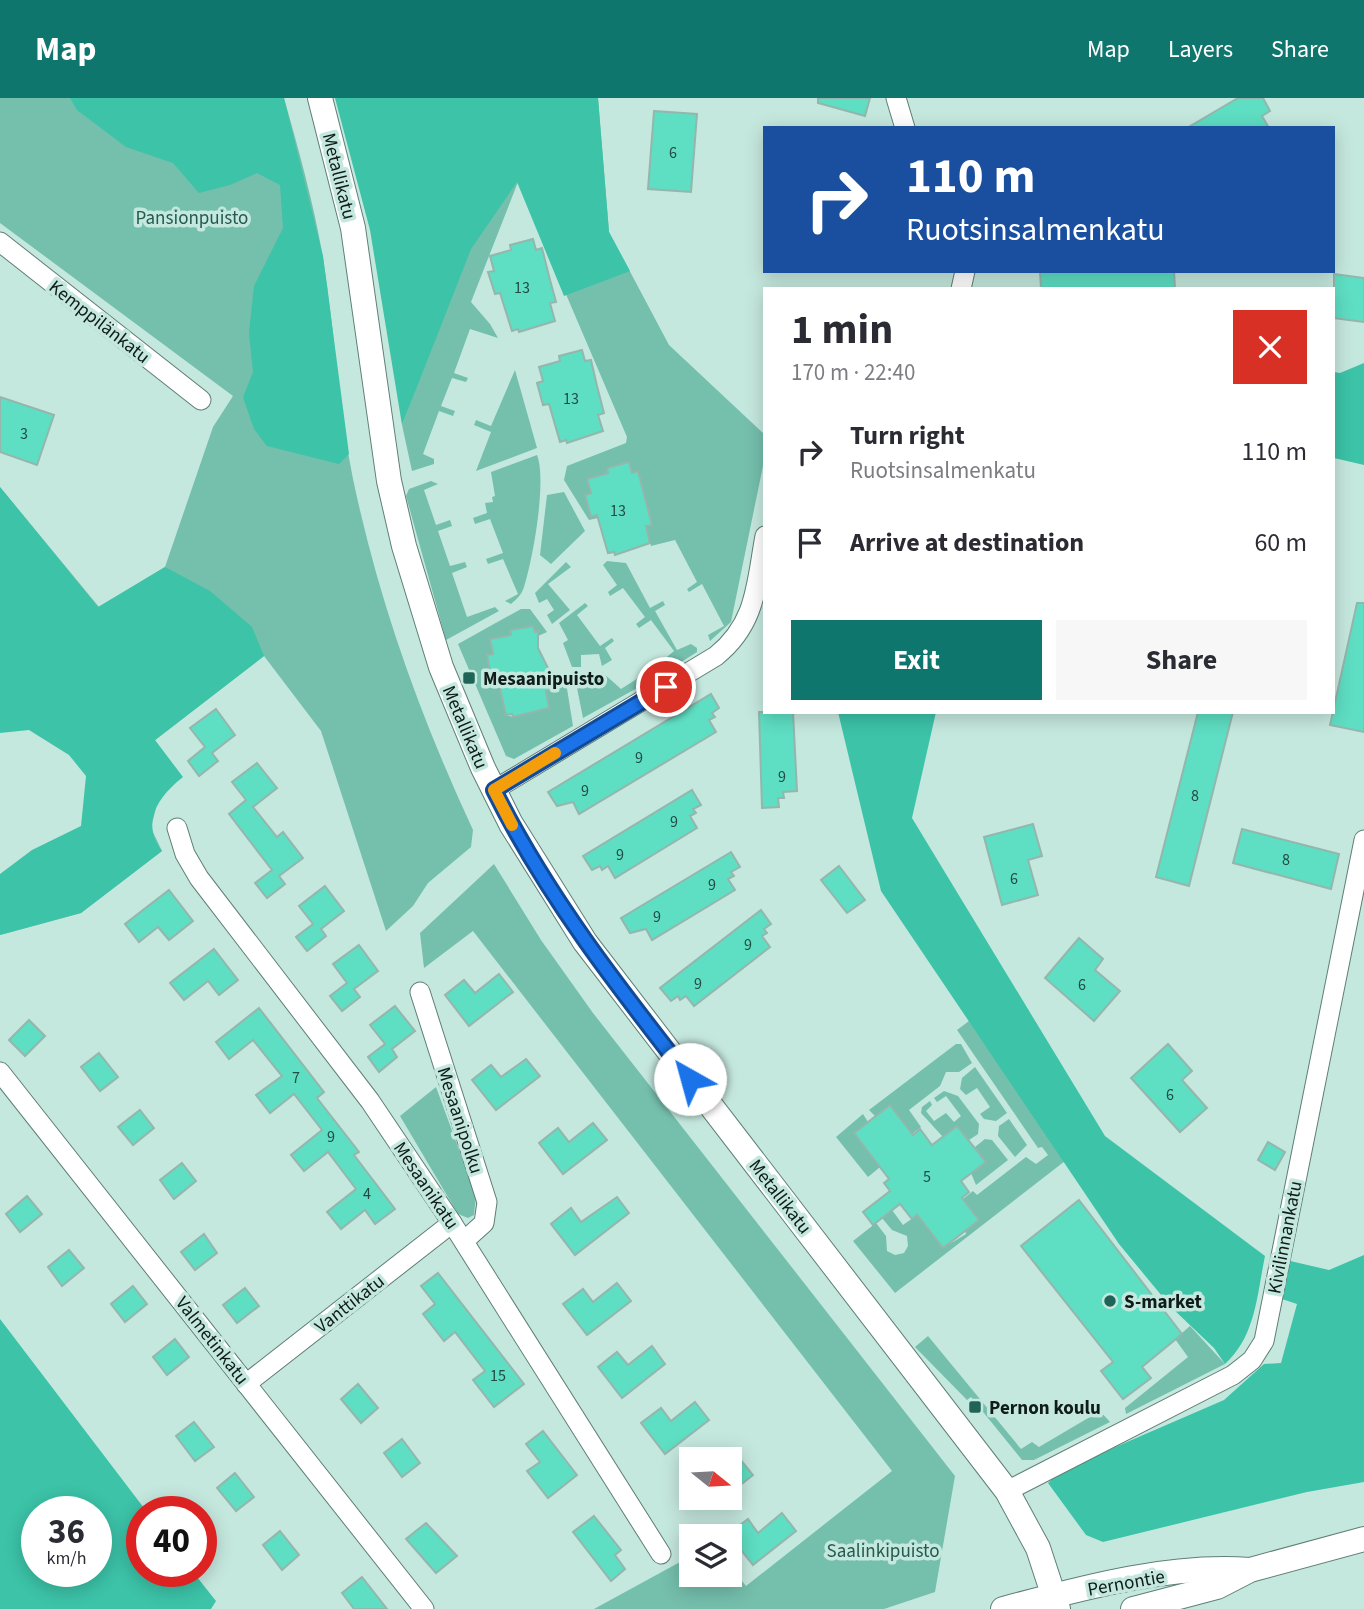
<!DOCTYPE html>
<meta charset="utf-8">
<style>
:root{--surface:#fff;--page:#f7f7f7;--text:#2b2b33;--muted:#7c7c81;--accent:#0f766e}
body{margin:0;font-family:"Source Sans 3",sans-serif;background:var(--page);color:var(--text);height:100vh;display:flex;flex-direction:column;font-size:26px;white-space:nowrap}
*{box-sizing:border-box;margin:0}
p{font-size:23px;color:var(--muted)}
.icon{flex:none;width:38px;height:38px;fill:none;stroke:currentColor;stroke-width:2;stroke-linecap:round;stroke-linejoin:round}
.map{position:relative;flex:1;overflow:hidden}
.drawer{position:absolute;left:763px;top:189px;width:572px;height:427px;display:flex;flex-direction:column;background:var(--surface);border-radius:0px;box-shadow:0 4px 18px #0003}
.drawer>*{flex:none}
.banner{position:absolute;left:763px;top:28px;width:572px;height:147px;border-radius:0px;box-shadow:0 4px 18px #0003;background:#1a4fa0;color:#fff;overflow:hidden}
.needle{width:46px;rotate:108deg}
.tools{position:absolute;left:679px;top:1349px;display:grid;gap:14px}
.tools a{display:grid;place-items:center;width:63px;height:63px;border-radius:0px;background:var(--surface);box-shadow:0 4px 18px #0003;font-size:35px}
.speed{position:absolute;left:21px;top:1398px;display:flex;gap:14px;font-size:35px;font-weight:700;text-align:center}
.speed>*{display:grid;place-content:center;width:91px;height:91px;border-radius:50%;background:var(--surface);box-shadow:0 4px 18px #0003;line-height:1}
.speed small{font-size:18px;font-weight:400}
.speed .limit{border:10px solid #d22;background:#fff;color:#111}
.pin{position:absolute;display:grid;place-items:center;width:60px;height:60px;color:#fff;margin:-30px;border:4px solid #fff;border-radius:50%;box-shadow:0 2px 7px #0007}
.me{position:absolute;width:77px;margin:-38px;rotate:322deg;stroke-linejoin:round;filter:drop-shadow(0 0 5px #0008)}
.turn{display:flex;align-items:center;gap:24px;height:147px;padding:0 28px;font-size:32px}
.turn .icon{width:91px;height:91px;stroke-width:2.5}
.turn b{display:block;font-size:49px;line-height:60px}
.round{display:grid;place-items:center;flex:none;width:74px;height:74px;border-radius:0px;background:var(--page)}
.head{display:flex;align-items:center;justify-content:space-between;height:119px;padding:0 28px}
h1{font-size:42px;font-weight:700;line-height:52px}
.button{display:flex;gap:14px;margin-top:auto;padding:14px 28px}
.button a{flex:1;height:80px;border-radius:0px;background:var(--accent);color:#fff;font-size:28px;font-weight:700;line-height:80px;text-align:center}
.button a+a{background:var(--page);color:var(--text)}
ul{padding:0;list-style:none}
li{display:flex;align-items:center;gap:21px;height:91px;padding:0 28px}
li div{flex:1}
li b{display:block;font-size:26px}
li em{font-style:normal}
header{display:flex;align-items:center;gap:42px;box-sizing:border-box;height:98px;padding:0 35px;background:var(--accent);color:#fff}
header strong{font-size:33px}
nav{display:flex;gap:38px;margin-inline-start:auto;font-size:24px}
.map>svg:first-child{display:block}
.green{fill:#75bfad}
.forest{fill:#3cc3a8;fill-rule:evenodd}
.building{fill:#5edec3;stroke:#94b6ac;stroke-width:2}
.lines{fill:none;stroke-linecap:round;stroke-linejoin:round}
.minor-casing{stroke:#5f7f76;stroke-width:21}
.tertiary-casing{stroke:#5f7f76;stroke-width:26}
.minor{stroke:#fff;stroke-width:19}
.tertiary{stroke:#fff;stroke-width:24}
.route-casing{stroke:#114b97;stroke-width:18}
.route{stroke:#1a73e8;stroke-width:12}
.slow{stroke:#f59e0b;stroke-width:12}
.poi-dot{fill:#1f6456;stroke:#c5e8de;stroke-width:2.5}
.labels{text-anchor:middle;stroke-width:7;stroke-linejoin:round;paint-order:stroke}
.number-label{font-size:16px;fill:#234c44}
.street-label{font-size:19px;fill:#0f1c19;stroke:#c5e8de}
.park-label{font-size:19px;fill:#245a4e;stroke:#c5e8de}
.poi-label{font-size:19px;font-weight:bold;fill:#0f1c19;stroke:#c5e8de;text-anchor:start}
</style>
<header>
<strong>Map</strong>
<nav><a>Map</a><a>Layers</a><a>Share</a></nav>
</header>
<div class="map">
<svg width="1364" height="1511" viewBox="0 0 1364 1511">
<rect width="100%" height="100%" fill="#c5e8de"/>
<g class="green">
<path d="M0,0H284C299,53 314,106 323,160C335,233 338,308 353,381C379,504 420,618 473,732L471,749L428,785L413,808L386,833L321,633L264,558L154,643L156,710L151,730L162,753L81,815L0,837L97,727L106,672L0,389L99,509L165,469L213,329L233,298L0,125Z"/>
<polygon points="526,0 598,0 609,134 669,247 765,337 765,358 731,524 710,543 708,537 724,528 702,486 689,494 687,491 697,484 675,442 651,448 646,428 652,426 638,373 632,375 629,364 607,370 608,375 587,381 591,395 585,397 591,418 597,417 598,420 589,422 564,382 567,368 626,345 627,339 518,84 471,204 490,226 498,240 470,231 454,275 468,280 466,284 452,280 441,308 455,313 453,318 439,313 423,356 434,361 434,366 412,373 402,327"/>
<polygon points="515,272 537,350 476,373 491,334 474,327 476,322 491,328"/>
<path d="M537,357C547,382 533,461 524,489C522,496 517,501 511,506L505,503L518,496L503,461L488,466L486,461L503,455L490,421L475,426L473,420L487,415L485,405L493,404L492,399L495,398L491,374Z"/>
<polygon points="431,383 438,386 424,392 436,427 450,422 452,428 438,433 450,468 465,464 467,469 452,475 467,519 495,509 499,513 446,542 406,398 409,391"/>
<polygon points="564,394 585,433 551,466 540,457 547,397"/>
<polygon points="607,463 626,465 650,510 663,503 665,507 655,513 677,552 691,546 697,550 697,554 667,573 663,570 661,564 674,553 651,522 639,530 636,526 645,519 623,490 610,498 608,494 617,487 603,467"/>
<polygon points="566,464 571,469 548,486 570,512 552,526 547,517 554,512 547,501 539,505 535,495"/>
<polygon points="585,505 588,508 577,517 600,548 612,540 614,543 605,550 612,562 602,568 599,556 581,557 581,569 572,569 563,545 568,542 559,525"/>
<polygon points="521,511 530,511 547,534 538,538 533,528 511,532 511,537 493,556 492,579 497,579 500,592 507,591 506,617 513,619 549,610 546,593 552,592 550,580 565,578 573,628 514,661 506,658 458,546"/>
<polygon points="602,574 621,591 643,577 648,579 648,584 583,620 574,575"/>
<polygon points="494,766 541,842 593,915 955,1378 935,1494 884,1511 594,1511 691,1458 691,1477 730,1477 730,1468 746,1488 892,1373 473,833 424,870 420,835"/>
<polygon points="969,923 1065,1063 895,1195 853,1143 876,1125 886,1138 887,1153 895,1157 904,1155 908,1148 907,1138 892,1132 882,1120 892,1112 903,1127 917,1117 943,1150 966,1136 965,1133 979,1122 963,1101 973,1093 977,1097 1026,1059 1036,1066 1048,1057 1042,1049 1038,1050 957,932"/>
<polygon points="956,946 961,946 972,965 959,974 946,974 940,988 909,1012 921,1029 912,1036 890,1007 875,1018 869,1012"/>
<polygon points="975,969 1007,1015 996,1023 984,1021 980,1016 990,1009 977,990 966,997 960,991 962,980"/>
<polygon points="436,989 476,1098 474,1117 468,1120 458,1116 400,1018"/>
<polygon points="944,993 958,998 979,1026 978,1036 969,1042 957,1028 943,1039 921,1015 922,1009 930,1003 932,1007 926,1013 934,1023 946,1015 954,1024 961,1018 946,998 937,1004 934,1000"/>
<polygon points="863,1016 868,1024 854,1036 880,1069 868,1079 836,1039"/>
<polygon points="1009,1021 1027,1047 1015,1059 998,1038 999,1028"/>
<polygon points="985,1041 992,1042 1008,1062 976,1087 971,1075 986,1064 975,1049"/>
<polygon points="1190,1228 1225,1266 1126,1316 1125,1310 1188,1259 1175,1241"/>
<polygon points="928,1238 1021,1351 1032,1344 1039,1349 1100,1313 1110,1324 1034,1362 1022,1362 971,1299 967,1302 915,1249"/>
</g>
<g class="forest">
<polygon points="70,0 284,0 323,158 349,356 339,366 267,348 254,331 243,299 253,274 249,235 254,188 283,130 280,87 257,75 230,87 199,95 173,65 126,49 77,12"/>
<polygon points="335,0 598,0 609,134 630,173 564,198 517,84 471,151 402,327 370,132"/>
<polygon points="1364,265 1364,367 1334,360 1334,274 1340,275"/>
<path d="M0,389L98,509L165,469L210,493L252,529L264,558L155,642L183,679C159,698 140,724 162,753L81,815L0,837V776L32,752L81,728L86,678L69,657L29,632L0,635Z"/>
<path d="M838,614H936L912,720L1105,1038L1265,1158C1257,1196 1256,1238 1225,1266L1214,1250L1171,1209L1119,1146L881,793Z"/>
<polygon points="1364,1157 1364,1384 1307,1394 1103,1444 1086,1437 1048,1385 1060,1373 1224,1302 1264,1266 1281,1265 1297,1206 1282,1201 1286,1162 1329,1172"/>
<path d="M0,1221L147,1414H142V1474H193L216,1503L211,1511H0ZM96,1414V1474H37V1414Z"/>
</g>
<g class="building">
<polygon points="818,0 870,0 865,18 818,5"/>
<polygon points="1238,0 1263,0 1270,13 1262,18 1269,30 1187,30"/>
<polygon points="654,13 697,16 691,94 648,91"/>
<polygon points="533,141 536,152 542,150 550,182 556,204 550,205 555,223 519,234 518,231 512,233 500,195 495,196 488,174 494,173 490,158 511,152 510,147"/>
<polygon points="1040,173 1174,173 1175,191 1041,191"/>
<polygon points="1334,176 1364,180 1364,224 1334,220"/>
<polygon points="582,252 585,263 591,262 597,288 604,315 598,317 603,333 567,345 566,342 560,344 549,306 543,307 537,285 543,283 539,269 560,263 559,258"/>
<polygon points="0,299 54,317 37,367 0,354"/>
<polygon points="629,364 632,375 638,373 652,427 646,428 650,445 615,457 614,454 608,455 597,417 591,419 585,397 591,395 587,381 608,375 607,370"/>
<polygon points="1357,505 1364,505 1364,634 1330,627"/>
<polygon points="533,528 535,534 538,533 538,550 548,570 552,592 546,593 549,610 513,619 512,616 506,617 497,578 491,580 487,557 493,556 490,541 511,537 510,532"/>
<polygon points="711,596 719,610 712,615 715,619 709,622 716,634 579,716 573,704 557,708 548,694"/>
<polygon points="216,611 235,637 212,655 218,663 199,678 188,663 205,649 190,630"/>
<polygon points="759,614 793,614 797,693 783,694 784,700 778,700 779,709 762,710"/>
<polygon points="1198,614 1233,614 1189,788 1156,779"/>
<polygon points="257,665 277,690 253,709 277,739 283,734 303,760 279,778 285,786 267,800 255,785 272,772 229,716 246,702 232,684"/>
<polygon points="692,692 701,707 693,711 696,715 690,718 697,730 615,780 608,768 602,772 600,768 592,772 583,758"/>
<polygon points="1033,726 1042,758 1028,762 1038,797 1002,807 984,739"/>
<polygon points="1242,731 1339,756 1331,791 1233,765"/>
<polygon points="731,754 740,769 731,774 734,778 728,781 735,792 652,842 646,831 630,835 621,820"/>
<polygon points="839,768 865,802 847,815 821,782"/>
<polygon points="325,788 344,813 321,831 326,838 307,853 296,839 313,826 299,808"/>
<polygon points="169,792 193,823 169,842 158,829 139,844 125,826"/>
<polygon points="761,812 771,826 764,831 767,835 762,838 770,849 694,908 686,898 680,902 678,898 671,903 660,890"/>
<polygon points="1079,840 1103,861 1095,872 1120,893 1094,923 1045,880"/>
<polygon points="359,847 378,873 354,891 360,899 342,913 330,898 347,885 333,866"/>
<polygon points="214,851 238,882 219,897 208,883 184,902 170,885"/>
<polygon points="499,876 513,894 469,928 445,897 464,882 475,895"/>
<polygon points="395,908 415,933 392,951 397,959 379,974 368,959 385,946 370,927"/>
<polygon points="259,910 324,994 317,1000 359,1054 354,1057 395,1111 375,1126 365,1112 341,1131 327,1114 356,1091 328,1054 304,1073 291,1057 322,1032 294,996 270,1015 256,997 282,978 253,942 229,961 216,944"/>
<polygon points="29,922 45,938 25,958 9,942"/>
<polygon points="1168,946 1192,973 1182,982 1207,1010 1180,1034 1131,980"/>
<polygon points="99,955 118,979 100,993 81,969"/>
<polygon points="526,961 540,978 496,1012 472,982 491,967 501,979"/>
<polygon points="890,1007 913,1037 920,1031 932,1047 957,1028 986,1064 961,1083 969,1094 962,1100 979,1122 943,1150 917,1117 912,1121 900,1106 873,1127 863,1114 890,1093 884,1085 889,1081 854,1035"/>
<polygon points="140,1012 154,1030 133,1047 118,1029"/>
<polygon points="593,1025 607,1042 563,1076 539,1045 558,1030 569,1044"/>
<polygon points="1268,1044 1285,1054 1275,1072 1258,1062"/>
<polygon points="182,1065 196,1083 174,1101 160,1082"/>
<polygon points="27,1098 42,1116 20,1134 6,1116"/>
<polygon points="617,1099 629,1115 575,1157 551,1126 571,1110 581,1124"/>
<polygon points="1079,1102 1182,1236 1142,1269 1151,1280 1123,1301 1101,1273 1113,1264 1021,1148"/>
<polygon points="204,1136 217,1155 195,1172 181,1154"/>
<polygon points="69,1152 84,1170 62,1188 48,1169"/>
<polygon points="438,1175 524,1286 494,1309 473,1282 485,1273 455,1234 444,1243 423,1216 435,1206 421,1188"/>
<polygon points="617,1185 631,1203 587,1237 563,1206 583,1191 593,1204"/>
<polygon points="133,1188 147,1206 125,1224 111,1206"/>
<polygon points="245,1190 259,1208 237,1225 223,1207"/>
<polygon points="175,1241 189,1259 167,1277 153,1259"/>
<polygon points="652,1248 665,1266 622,1300 598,1269 617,1254 628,1267"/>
<polygon points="358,1286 378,1310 361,1325 341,1301"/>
<polygon points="695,1304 709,1322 665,1356 641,1325 661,1310 671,1323"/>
<polygon points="194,1324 214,1349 195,1363 176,1338"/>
<polygon points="543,1333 577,1377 548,1400 527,1373 540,1364 526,1346"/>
<polygon points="402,1341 420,1365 402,1379 384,1355"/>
<polygon points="739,1360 753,1377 730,1395 730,1367"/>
<polygon points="235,1375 254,1399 236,1413 217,1390"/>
<polygon points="782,1415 796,1433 753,1467 728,1436 748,1421 758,1435"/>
<polygon points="594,1418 621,1452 615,1457 625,1471 611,1483 573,1434"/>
<polygon points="426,1425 457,1458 436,1475 406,1441"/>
<polygon points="280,1433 299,1457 282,1472 263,1447"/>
<polygon points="362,1479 387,1511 354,1511 342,1495"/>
</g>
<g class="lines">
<g class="minor-casing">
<g id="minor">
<polyline points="896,0 905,30"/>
<polyline points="0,144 201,302"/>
<polyline points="961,191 965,173"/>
<path d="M494,692L716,558C757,525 756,486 765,438"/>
<polyline points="177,730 185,756 199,780 370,1003 452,1125 661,1456"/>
<polyline points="420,894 487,1104 484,1125 464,1143"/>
<polyline points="0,974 424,1511"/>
<polyline points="246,1286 452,1125"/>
<polyline points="1007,1393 1233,1277 1252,1262 1264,1243 1364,742"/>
</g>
</g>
<g class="tertiary-casing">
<g id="tertiary">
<polyline points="320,0 353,130 389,383 404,448 441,569 483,670 511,726 585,844 1007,1393 1038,1450 1058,1511"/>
<path d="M1003,1511C1082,1490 1168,1466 1250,1472"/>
<polyline points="1133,1511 1217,1489 1250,1472 1364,1441"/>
</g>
</g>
<use href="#minor" class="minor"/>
<use href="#tertiary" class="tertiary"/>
</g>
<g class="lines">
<g class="route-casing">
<path id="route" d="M666,589L494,692C546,797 618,889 690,981"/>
</g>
<use href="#route" class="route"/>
<polyline class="slow" points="512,727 494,692 555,655"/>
</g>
<g class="poi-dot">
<rect x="462" y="573" width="14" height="14" rx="3.5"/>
<circle cx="1110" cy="1203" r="7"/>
<rect x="968" y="1302" width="14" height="14" rx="3.5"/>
</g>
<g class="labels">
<g class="number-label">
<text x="673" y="60">6</text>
<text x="522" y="195">13</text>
<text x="571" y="306">13</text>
<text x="24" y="341">3</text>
<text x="618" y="418">13</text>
<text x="639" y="665">9</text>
<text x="782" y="684">9</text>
<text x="585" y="698">9</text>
<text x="1195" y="703">8</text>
<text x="674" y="729">9</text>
<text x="620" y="762">9</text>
<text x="1286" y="767">8</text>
<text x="1014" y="786">6</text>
<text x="712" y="792">9</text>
<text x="657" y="824">9</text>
<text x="748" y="852">9</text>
<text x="698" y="891">9</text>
<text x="1082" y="892">6</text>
<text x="296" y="985">7</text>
<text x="1170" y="1002">6</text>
<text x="331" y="1044">9</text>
<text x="927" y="1084">5</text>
<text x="367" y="1101">4</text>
<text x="498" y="1283">15</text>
</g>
<g class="street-label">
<text transform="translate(340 78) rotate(76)" y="7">Metallikatu</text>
<text transform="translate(100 223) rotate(38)" y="7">Kemppilänkatu</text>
<text transform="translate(466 629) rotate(67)" y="7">Metallikatu</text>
<text transform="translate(461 1022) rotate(72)" y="7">Mesaanipolku</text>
<text transform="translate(427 1087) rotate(56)" y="7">Mesaanikatu</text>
<text transform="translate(781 1098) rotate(52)" y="7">Metallikatu</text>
<text transform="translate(1284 1139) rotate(-79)" y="7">Kivilinnankatu</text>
<text transform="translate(349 1205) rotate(-38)" y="7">Vanttikatu</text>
<text transform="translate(213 1242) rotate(52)" y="7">Valmetinkatu</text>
<text transform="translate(1126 1484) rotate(-10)" y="7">Pernontie</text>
</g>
<g class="park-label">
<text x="192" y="126">Pansionpuisto</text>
<text x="883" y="1459">Saalinkipuisto</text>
</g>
<g class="poi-label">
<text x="483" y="587">Mesaanipuisto</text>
<text x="1124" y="1210">S-market</text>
<text x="989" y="1316">Pernon koulu</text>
</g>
</g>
</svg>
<div class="tools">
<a><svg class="needle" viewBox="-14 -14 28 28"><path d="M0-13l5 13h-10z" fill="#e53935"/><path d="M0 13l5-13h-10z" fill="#7c7c81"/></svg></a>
<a><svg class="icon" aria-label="layers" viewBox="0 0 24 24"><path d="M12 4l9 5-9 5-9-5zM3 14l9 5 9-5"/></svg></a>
</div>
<div class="speed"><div>36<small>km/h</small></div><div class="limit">40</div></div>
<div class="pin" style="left:666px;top:589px;background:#d93025"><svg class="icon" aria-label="arrive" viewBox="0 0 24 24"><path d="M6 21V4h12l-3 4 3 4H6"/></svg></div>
<svg class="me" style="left:690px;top:981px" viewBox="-20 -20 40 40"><circle r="19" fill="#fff"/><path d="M0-13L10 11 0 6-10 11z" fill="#1a73e8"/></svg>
<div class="banner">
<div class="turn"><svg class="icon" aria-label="right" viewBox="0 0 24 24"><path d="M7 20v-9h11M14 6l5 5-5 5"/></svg><div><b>110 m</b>Ruotsinsalmenkatu</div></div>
</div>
<section class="drawer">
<div class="head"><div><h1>1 min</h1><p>170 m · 22:40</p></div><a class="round" style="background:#d93025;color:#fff"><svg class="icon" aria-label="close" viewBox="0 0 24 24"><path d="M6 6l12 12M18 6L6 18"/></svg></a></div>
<ul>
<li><svg class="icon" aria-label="right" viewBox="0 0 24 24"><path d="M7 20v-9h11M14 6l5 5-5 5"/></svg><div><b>Turn right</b><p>Ruotsinsalmenkatu</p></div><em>110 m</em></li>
<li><svg class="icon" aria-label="arrive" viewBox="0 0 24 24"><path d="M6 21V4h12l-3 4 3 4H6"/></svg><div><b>Arrive at destination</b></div><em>60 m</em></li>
</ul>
<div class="button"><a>Exit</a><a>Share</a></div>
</section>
</div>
